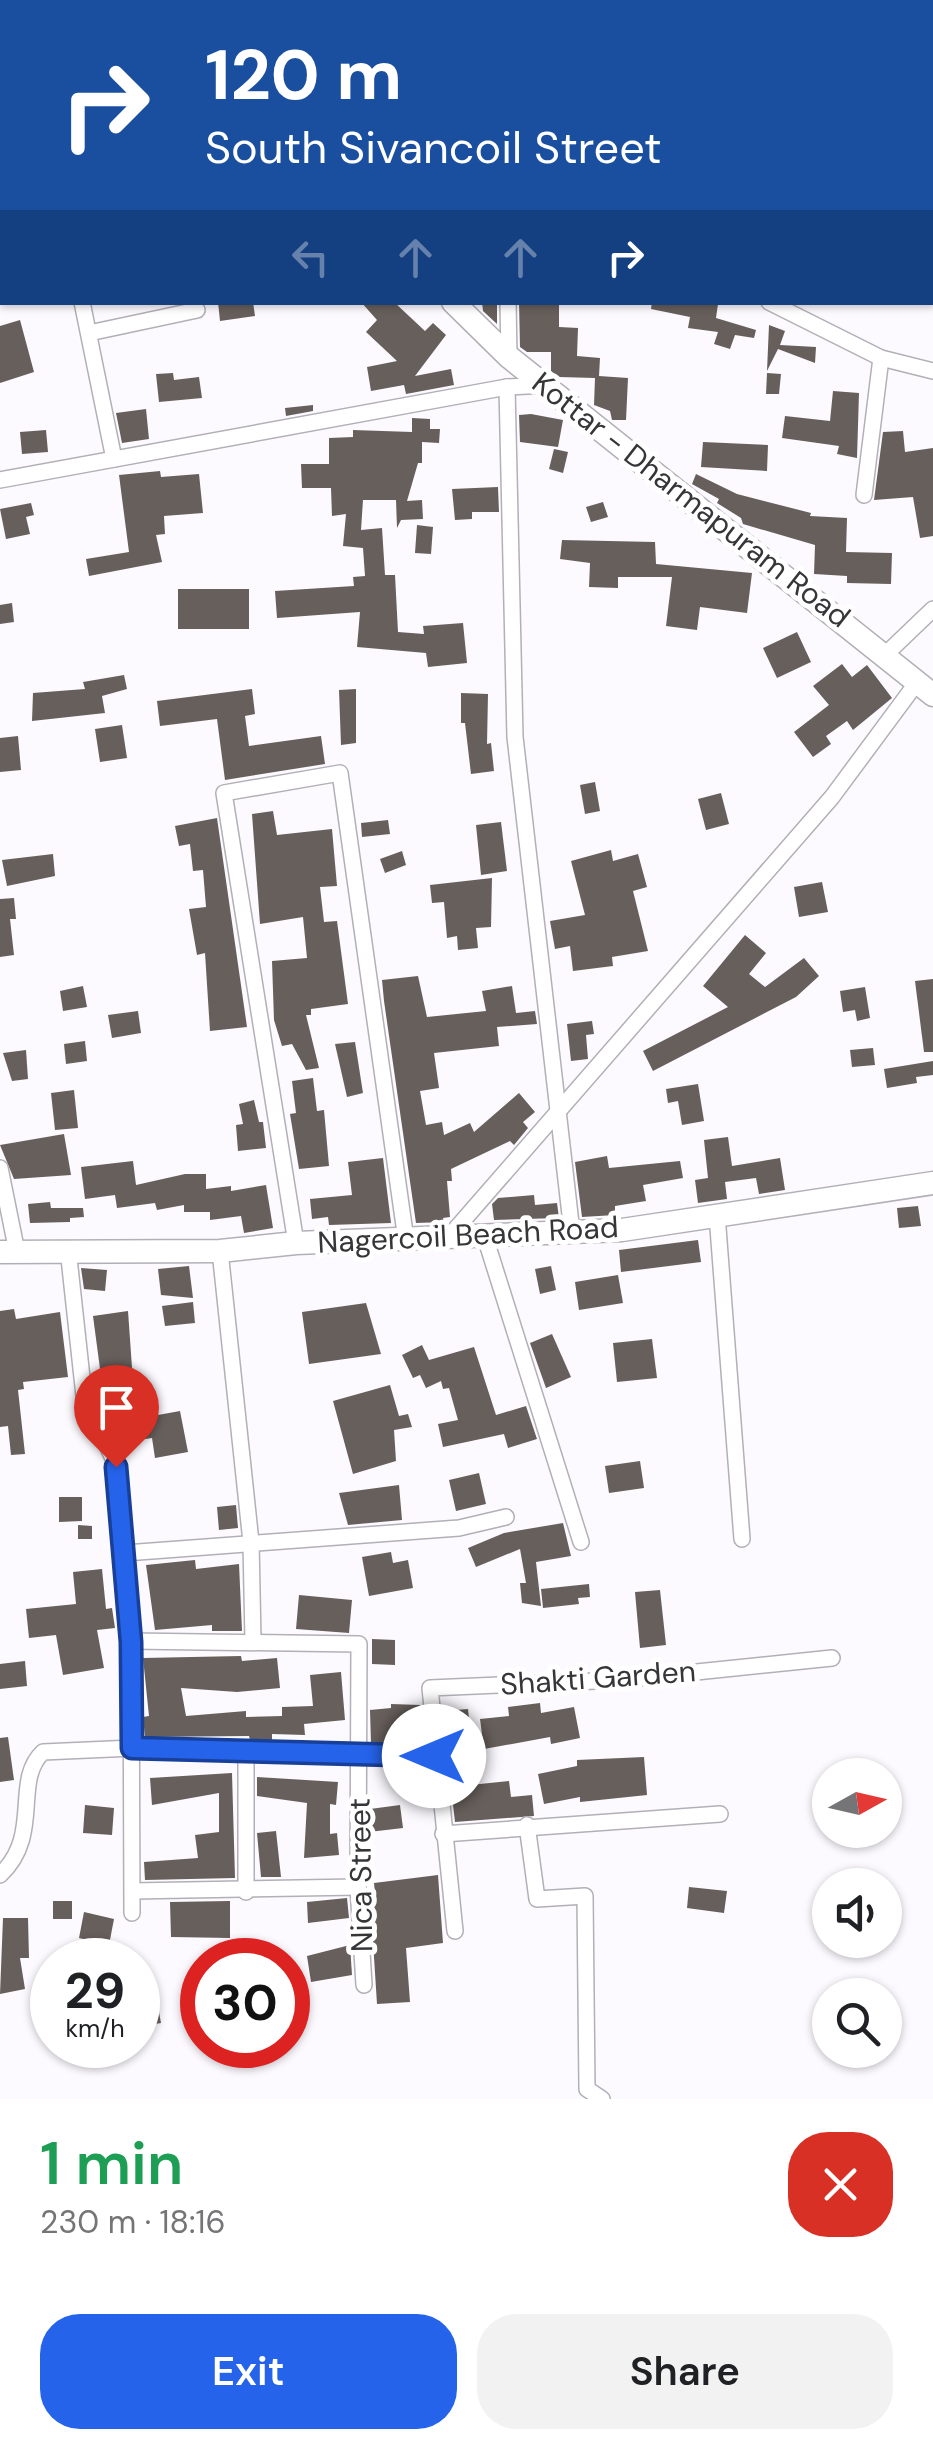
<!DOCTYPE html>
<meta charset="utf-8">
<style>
:root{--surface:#fff;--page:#f2f2f2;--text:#202124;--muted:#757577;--accent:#2563eb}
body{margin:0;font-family:"DM Sans",sans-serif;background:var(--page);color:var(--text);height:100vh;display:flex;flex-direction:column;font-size:38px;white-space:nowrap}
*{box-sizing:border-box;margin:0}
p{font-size:32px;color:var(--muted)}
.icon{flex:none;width:55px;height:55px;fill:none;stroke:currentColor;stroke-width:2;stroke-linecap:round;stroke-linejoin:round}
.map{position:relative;height:2099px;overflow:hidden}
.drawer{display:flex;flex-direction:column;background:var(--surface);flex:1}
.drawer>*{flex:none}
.guide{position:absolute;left:0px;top:0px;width:935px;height:305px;box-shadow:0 2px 8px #0004;background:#1a4fa0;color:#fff;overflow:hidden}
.needle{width:65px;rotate:82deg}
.fabs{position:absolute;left:812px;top:1758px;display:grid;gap:20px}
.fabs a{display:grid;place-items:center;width:90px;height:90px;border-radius:50%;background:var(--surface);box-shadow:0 2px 8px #0004;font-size:50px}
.speed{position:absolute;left:30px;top:1938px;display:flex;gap:20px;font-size:50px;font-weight:700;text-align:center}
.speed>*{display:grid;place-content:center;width:130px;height:130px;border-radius:50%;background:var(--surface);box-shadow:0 2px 8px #0004;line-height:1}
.speed small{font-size:25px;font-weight:400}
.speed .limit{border:15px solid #d22;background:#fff;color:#111}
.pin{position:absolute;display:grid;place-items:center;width:85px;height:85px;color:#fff;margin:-102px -42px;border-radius:50% 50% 50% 0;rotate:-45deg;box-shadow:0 0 10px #0007}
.pin .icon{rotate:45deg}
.me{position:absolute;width:110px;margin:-55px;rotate:270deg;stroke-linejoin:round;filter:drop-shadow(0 0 8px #0008)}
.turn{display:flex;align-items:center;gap:35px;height:210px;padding:0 40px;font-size:45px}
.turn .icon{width:130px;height:130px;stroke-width:2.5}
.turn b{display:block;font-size:70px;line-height:85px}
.lanes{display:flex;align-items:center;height:95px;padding:0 40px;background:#0003;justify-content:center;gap:50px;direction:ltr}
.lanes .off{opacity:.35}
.round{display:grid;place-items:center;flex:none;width:105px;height:105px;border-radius:40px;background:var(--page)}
.headline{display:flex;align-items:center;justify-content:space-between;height:170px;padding:0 40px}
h1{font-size:60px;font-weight:600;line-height:75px;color:#1e9e55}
.button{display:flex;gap:20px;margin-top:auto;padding:20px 40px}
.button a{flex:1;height:115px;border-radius:40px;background:var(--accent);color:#fff;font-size:40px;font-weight:600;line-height:115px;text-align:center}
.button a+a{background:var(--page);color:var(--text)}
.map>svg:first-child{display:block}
.building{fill:#675f5b}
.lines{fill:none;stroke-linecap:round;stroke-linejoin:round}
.minor-casing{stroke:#b3afb7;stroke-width:18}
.secondary-casing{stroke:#b3afb7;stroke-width:25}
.minor{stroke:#fff;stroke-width:15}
.secondary{stroke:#fff;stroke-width:22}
.route-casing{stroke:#184099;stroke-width:25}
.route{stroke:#2563eb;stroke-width:18}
.labels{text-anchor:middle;stroke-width:10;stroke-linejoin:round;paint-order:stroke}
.street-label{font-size:30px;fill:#363538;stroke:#fff}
</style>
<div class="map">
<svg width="933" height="2099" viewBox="0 0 933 2099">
<rect width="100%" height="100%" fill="#fcfaff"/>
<g class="building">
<polygon points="218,302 253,302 255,316 220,321"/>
<polygon points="361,302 394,302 425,331 433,323 446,335 415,376 451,369 454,385 406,394 404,385 371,391 367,367 397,361 366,332 377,320"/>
<polygon points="482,302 497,302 497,324 483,311"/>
<polygon points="519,302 559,302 559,327 578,328 577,356 600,358 599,376 628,378 626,420 612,420 610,411 594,405 595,378 559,377 551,371 551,352 527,352 520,347"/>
<polygon points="652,302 718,304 716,318 756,330 754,338 735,335 730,349 714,344 718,332 688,328 690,317 651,309"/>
<polygon points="20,320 34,372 0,383 0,326"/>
<polygon points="769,325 785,331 780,345 816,347 815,363 778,349 767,371"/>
<polygon points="173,373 174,380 199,377 202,398 159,402 156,374"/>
<polygon points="767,373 781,374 779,394 766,394"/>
<polygon points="833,391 859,393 857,458 837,454 839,446 782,438 785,416 830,421"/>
<polygon points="313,405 313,411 286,416 285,408"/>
<polygon points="146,409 149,439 122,443 116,413"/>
<polygon points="531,414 563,420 558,447 520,442 519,415"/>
<polygon points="412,418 430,419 430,429 440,429 439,443 422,442 422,463 418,463 407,501 422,500 423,519 401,520 397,528 396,500 363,500 361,530 382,528 385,575 395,575 398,632 424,634 423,626 463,623 467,663 428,667 426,653 357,647 360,612 277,618 275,591 354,586 353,577 365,576 363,548 343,546 346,514 332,516 331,488 302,488 301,464 329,464 329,438 353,437 353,430 412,432"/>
<polygon points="46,430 48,452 22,454 20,432"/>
<polygon points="903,431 905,452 933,448 933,536 920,538 913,497 874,500 883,432"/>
<polygon points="703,442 768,445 767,471 701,467"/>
<polygon points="554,449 568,452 563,473 549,469"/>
<polygon points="160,471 161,477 199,474 203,513 164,516 165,534 156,535 162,562 89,576 86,559 129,552 119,475"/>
<polygon points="696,474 737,494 811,513 810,516 847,518 846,552 892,553 891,584 847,583 847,576 814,574 815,545 743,524 741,518 717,503 719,499 692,484"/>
<polygon points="498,487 499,512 472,512 472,519 455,520 452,489"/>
<polygon points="603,502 608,517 591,522 586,507"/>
<polygon points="31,503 34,515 26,517 30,534 6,539 0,509"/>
<polygon points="417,525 433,527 431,554 415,553"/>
<polygon points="562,540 655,542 656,564 752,573 747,613 700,607 697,630 666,626 672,577 618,577 618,588 589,587 590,563 560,559"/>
<rect x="178" y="589" width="71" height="40"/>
<polygon points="12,603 14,622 0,624 0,605"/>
<polygon points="797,632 811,662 777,678 763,648"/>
<polygon points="842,664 852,677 867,665 892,698 853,730 847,721 826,736 831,744 813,757 794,732 829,705 813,686"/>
<polygon points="124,675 127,689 102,696 105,713 32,721 33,693 85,689 83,682"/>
<polygon points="252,689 255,714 245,716 249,746 321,736 325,764 225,780 217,719 160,726 157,701"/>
<polygon points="356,689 356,743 341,745 339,690"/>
<polygon points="461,693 488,694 487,744 491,743 494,771 471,774 465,723 461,723"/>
<polygon points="122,725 127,758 100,762 95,729"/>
<polygon points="18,736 21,770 0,772 0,738"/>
<polygon points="595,782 600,811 585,814 580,785"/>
<polygon points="721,793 729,824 706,830 698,799"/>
<polygon points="273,811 277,835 332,829 337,886 320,887 324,922 337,921 348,1004 311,1009 311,1015 306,1015 319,1068 306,1070 292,1044 282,1046 274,1020 272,961 307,958 303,917 260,924 252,814"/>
<polygon points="217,818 247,1027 210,1031 205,953 197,955 189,909 206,907 203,870 193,871 190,844 179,846 175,826"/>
<polygon points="388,820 390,834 362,837 361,823"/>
<polygon points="501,822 507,871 481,875 476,825"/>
<polygon points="611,850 613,861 638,854 647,887 633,891 648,951 612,957 613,966 573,971 570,946 555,949 550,921 585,915 571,861"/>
<polygon points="402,851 406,865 385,873 380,859"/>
<polygon points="53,854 55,876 7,886 2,860"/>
<polygon points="492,878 491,927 476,928 478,948 458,950 457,936 447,938 444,902 432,903 430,885"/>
<polygon points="822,882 828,912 799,917 794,887"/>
<polygon points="14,898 16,919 10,919 14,955 0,957 0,899"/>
<polygon points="745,935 766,953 749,974 765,987 804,958 819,976 796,997 653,1071 643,1051 728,1007 703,986"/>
<polygon points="418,976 427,1017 486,1011 482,991 512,986 516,1013 535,1011 537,1024 497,1027 499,1046 434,1053 439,1088 420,1091 426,1125 442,1122 444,1135 470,1123 474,1132 519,1093 535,1112 523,1122 528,1128 514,1145 510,1141 451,1169 452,1181 447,1181 450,1217 443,1218 444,1222 416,1223 384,1001 382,980"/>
<polygon points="933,979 933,1052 924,1052 915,981"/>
<polygon points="83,986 87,1007 63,1011 60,991"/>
<polygon points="865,987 870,1018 857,1021 855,1010 843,1012 840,991"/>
<polygon points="138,1011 141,1033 112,1038 108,1015"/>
<polygon points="592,1021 594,1034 586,1035 588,1059 571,1061 567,1024"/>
<polygon points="85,1041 87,1061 66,1064 64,1044"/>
<polygon points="355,1042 363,1093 347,1097 335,1044"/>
<polygon points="873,1048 875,1065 852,1067 850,1050"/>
<polygon points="26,1050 28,1079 12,1081 3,1053"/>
<polygon points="933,1061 933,1075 916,1077 917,1083 887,1088 884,1069"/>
<polygon points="313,1078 317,1111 324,1110 329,1166 299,1169 290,1114 296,1113 292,1081"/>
<polygon points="698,1084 704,1121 682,1125 678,1101 668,1103 666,1089"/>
<polygon points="74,1090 78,1128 55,1130 51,1093"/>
<polygon points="254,1100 259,1122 263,1122 266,1148 238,1151 236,1125 243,1124 239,1104"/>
<polygon points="64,1134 71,1175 14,1179 0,1145"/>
<polygon points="728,1137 732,1166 780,1158 785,1190 759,1194 756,1178 725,1182 727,1199 698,1203 695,1180 708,1178 704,1140"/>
<polygon points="607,1156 609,1168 680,1161 683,1178 643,1185 646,1201 615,1206 615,1215 582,1217 575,1162"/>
<polygon points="383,1158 391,1223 329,1225 328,1217 312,1219 310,1199 352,1195 348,1162"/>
<polygon points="133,1161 136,1185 185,1174 206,1174 206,1189 231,1186 231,1191 266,1185 273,1228 244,1233 241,1216 210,1220 210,1212 184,1212 184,1205 157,1210 155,1203 117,1208 115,1195 85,1199 81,1167"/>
<polygon points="534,1195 535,1205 557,1203 559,1218 494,1220 492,1204 498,1198"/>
<polygon points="50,1202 51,1208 83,1208 84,1217 70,1218 70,1222 30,1223 28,1204"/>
<polygon points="918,1206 921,1226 899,1228 897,1208"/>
<polygon points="698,1240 701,1262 621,1272 619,1250"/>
<polygon points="189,1266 193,1298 161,1295 158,1269"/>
<polygon points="551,1266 556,1290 540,1294 535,1269"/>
<polygon points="81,1268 107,1270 105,1291 84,1289"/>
<polygon points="618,1275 623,1303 579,1310 575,1282"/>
<polygon points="193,1302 195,1323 165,1326 162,1306"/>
<polygon points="366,1303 381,1354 309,1364 302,1312"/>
<polygon points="14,1309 16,1319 60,1312 68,1377 23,1382 24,1389 18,1390 25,1454 11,1455 8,1426 0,1427 0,1311"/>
<polygon points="128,1311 135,1410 106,1414 93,1316"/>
<polygon points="552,1334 571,1377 546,1388 530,1343"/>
<polygon points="652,1339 657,1378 617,1382 613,1343"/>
<polygon points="422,1345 429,1360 474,1347 496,1415 526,1406 537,1439 508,1448 504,1434 443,1447 438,1424 458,1420 449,1388 443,1389 441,1381 426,1388 420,1375 413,1378 402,1355"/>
<polygon points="390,1385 399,1416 408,1414 412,1427 394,1430 396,1461 353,1474 333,1401"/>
<polygon points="180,1411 188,1452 155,1458 152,1438 139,1440 136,1419"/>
<polygon points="640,1461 644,1488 609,1493 605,1466"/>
<polygon points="479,1473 486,1504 456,1511 449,1480"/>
<polygon points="399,1485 402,1520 348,1525 339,1493"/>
<polygon points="59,1497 82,1497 82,1521 59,1522"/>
<polygon points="236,1505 238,1528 219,1530 217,1507"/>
<polygon points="563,1523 571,1556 536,1562 541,1606 522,1603 520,1583 526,1583 520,1549 476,1567 468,1548 504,1533"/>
<polygon points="78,1525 92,1526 92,1539 78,1539"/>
<polygon points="391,1552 393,1563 408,1560 413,1588 369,1596 362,1557"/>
<polygon points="195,1560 196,1569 239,1564 242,1631 212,1631 212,1625 155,1630 146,1565"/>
<polygon points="102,1569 106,1609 112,1608 115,1628 97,1630 104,1668 63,1675 56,1635 29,1638 26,1609 76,1604 73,1572"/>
<polygon points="589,1584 590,1597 578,1598 579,1604 543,1608 541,1589"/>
<polygon points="660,1590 666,1645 640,1648 635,1592"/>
<polygon points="299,1595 352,1600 349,1633 296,1629"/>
<polygon points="372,1639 395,1640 395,1665 372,1664"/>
<polygon points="241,1656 242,1661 277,1658 280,1688 237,1692 181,1688 186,1716 246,1711 246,1717 282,1716 282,1707 313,1706 310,1675 341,1672 345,1720 304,1724 305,1735 272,1734 272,1740 250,1740 249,1736 145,1737 143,1717 149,1716 143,1658"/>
<polygon points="25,1661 27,1686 0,1689 0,1664"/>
<polygon points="540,1703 541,1713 574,1707 580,1738 551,1744 550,1737 484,1749 480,1719 509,1716 508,1707"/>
<polygon points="391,1704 420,1705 420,1744 371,1743 370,1710 391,1708"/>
<polygon points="468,1709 470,1729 447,1732 445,1711"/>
<polygon points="8,1737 14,1780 0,1782 0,1738"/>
<polygon points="644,1757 647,1795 580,1802 580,1797 544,1804 538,1774 577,1766 577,1760"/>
<polygon points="232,1773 235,1878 145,1880 144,1862 198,1858 195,1835 219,1832 219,1793 152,1805 150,1778"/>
<polygon points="257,1777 338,1782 336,1805 330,1804 330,1834 337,1833 339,1855 304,1858 307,1803 257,1796"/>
<polygon points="509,1781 511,1797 532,1795 534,1816 455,1822 451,1787"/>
<polygon points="85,1805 114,1808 112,1835 83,1833"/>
<polygon points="400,1805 403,1828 369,1832 370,1809"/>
<polygon points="276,1831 281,1877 261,1877 257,1833"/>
<polygon points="438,1875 443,1943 406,1948 410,2002 377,2004 370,1895 375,1894 374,1883"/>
<polygon points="689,1887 727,1891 724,1913 687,1908"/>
<polygon points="347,1898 349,1918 308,1923 307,1902"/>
<rect x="53" y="1901" width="19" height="18"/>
<polygon points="230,1901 230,1938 171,1937 170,1902"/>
<polygon points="84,1912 114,1919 109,1945 79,1938"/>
<polygon points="3,1918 28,1918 29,1958 20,1958 25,1989 0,1994"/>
<polygon points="350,1945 352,1975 311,1982 307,1956"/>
<polygon points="154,1985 161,2023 144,2026 138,1988"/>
<rect x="89" y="2045" width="15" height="18"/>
</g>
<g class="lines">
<g class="minor-casing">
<g id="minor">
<polyline points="178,0 182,2"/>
<polyline points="473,0 473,2"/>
<polyline points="82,302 114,459"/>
<polyline points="508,302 509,357"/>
<polyline points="769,302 881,358 933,371"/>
<polyline points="89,333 197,310"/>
<polyline points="507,387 515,737 572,1232"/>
<polyline points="0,480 507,387 547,385"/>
<polyline points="864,495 881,358"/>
<polyline points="886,654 933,609"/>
<polyline points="0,1168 17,1252"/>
<polyline points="717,1215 742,1539"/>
<polyline points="485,1237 581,1542"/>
<polyline points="447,1239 832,797 918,681"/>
<polyline points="296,1243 224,793 340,773 406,1240"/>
<polyline points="68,1249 84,1396 117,1467 125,1553 131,1641 132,1913"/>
<polyline points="220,1251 251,1542 253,1641"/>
<polyline points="125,1553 459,1528 506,1517"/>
<polyline points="131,1641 359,1644 358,1887 364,1985"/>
<polyline points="246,1752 246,1892"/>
<polyline points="527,1825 537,1899 585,1896 587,2089 602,2099"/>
<polyline points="443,1834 720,1814"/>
<path d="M0,1875C43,1835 12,1781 43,1752L133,1748L434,1756"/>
<polyline points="133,1891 358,1887"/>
<polyline points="455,1931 430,1688 619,1680 832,1658"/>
</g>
</g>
<g class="secondary-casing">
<g id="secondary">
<polyline points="128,0 131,2"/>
<polyline points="453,302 509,357 933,695"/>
<polyline points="0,1252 220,1251 296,1243 622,1230 933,1183"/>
</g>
</g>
<use href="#minor" class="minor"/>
<use href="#secondary" class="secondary"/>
</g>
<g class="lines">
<g class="route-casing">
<polyline id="route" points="116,1467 131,1642 132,1748 434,1756"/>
</g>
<use href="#route" class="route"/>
</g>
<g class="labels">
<g class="street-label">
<text transform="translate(691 500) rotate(38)" y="10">Kottar - Dharmapuram Road</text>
<text transform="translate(468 1235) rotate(-3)" y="10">Nagercoil Beach Road</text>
<text transform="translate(598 1678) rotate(-4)" y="10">Shakti Garden</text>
<text transform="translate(361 1875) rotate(-91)" y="10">Nica Street</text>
</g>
</g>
</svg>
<div class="fabs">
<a><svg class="needle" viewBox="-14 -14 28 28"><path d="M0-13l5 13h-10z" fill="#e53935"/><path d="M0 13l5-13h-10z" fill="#757577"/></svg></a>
<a><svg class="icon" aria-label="sound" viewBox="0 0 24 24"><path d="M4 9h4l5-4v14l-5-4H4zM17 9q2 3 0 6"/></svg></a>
<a><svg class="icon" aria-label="search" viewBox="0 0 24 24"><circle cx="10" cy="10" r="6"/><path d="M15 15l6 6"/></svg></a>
</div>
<div class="speed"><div>29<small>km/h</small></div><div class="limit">30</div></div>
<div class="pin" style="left:116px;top:1467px;background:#d93025"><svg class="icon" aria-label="arrive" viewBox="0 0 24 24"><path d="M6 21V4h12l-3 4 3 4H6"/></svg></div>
<svg class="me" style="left:434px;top:1756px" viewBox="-20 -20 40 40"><circle r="19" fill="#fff"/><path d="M0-13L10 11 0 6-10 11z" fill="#2563eb"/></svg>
<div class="guide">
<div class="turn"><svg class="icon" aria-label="right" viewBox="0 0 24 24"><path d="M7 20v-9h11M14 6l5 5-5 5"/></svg><div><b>120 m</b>South Sivancoil Street</div></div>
<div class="lanes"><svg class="icon off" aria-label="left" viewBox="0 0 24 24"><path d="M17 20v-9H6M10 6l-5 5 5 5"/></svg><svg class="icon off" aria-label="ahead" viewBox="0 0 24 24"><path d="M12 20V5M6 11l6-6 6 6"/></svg><svg class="icon off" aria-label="ahead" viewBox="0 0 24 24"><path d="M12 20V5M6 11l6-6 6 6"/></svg><svg class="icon" aria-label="right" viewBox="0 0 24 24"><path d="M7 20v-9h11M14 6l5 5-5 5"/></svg></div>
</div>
</div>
<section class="drawer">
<div class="headline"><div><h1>1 min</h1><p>230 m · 18:16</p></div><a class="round" style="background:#d93025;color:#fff"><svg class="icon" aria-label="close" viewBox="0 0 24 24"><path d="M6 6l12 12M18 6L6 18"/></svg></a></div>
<div class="button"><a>Exit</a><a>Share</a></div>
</section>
